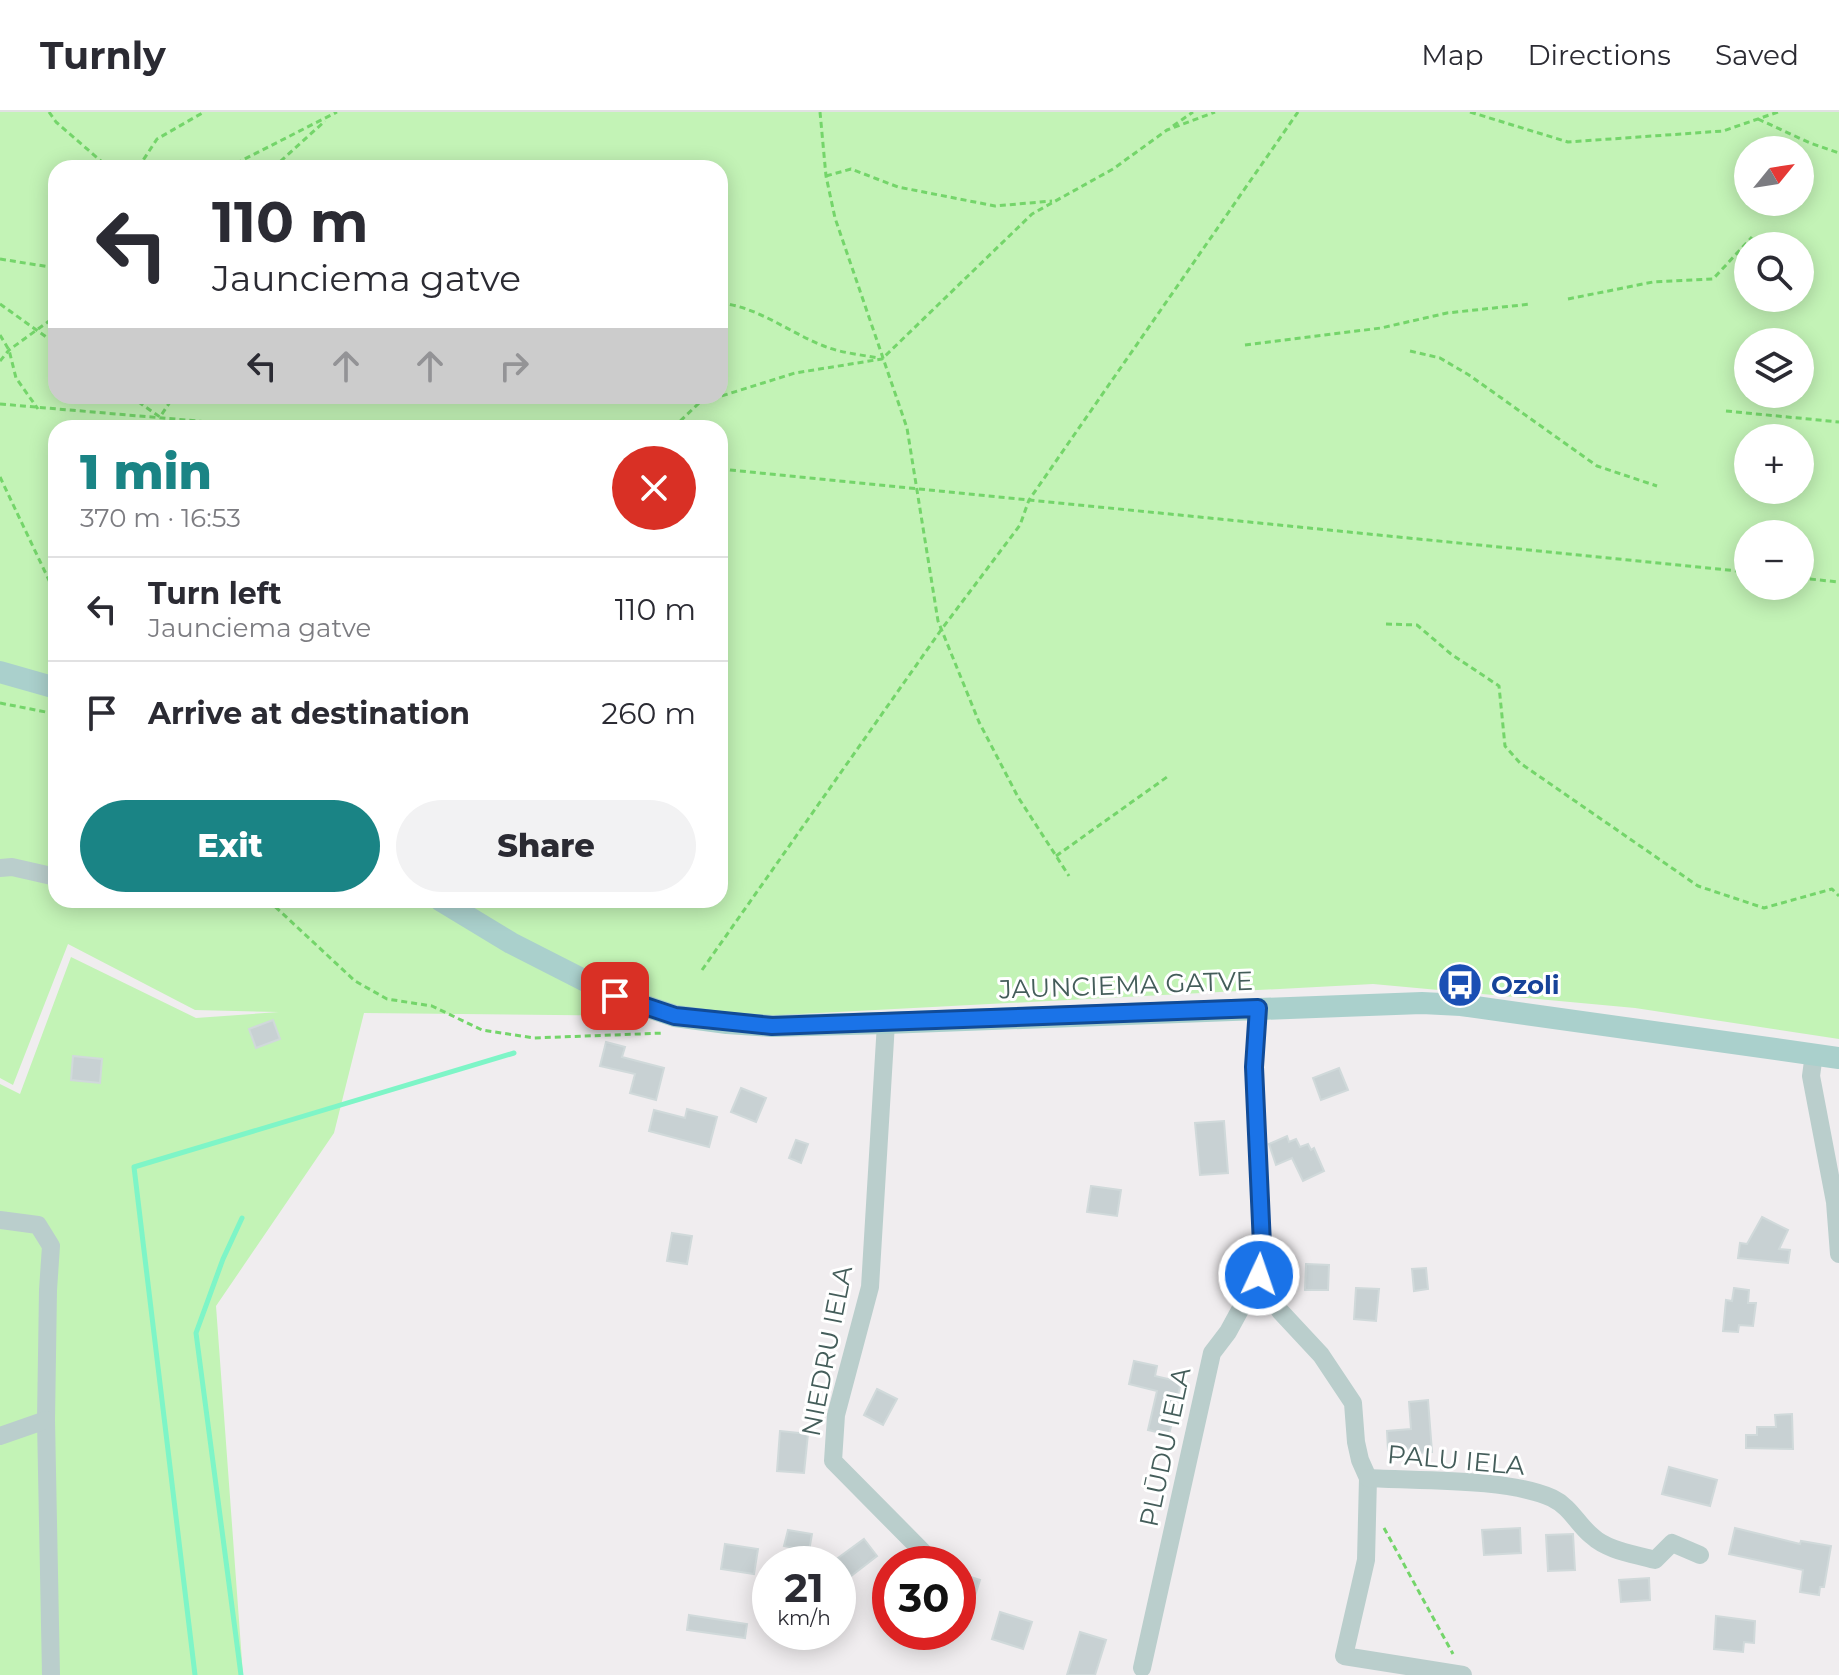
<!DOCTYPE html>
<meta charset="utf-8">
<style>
:root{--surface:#fff;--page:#f2f2f3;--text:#2b2b33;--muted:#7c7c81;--line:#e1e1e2;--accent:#1a8485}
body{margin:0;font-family:Montserrat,sans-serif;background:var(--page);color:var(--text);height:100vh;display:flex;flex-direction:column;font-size:30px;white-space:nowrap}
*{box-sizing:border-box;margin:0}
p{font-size:26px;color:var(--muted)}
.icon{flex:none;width:44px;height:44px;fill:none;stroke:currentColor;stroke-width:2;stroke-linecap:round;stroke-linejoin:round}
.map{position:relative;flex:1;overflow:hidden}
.details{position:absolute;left:48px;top:308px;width:680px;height:488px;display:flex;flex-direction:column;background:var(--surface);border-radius:24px;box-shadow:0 4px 20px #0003}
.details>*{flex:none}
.hud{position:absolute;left:48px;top:48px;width:680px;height:244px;border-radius:24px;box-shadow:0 4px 20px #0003;background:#fff;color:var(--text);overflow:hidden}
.needle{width:52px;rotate:60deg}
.tools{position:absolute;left:1734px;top:24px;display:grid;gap:16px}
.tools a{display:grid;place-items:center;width:80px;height:80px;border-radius:50%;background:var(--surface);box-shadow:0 4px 20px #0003;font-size:40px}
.speed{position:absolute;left:752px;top:1434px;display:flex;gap:16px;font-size:40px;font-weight:700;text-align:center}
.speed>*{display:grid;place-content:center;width:104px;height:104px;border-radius:50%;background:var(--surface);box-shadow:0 4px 20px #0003;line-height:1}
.speed small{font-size:20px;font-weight:400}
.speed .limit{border:12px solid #d22;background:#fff;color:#111}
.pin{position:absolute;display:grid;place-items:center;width:68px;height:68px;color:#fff;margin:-34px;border-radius:16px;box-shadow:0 4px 12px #0006}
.me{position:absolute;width:88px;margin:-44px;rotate:3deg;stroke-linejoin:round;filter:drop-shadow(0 0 6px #0008)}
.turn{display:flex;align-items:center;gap:28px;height:168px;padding:0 32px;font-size:36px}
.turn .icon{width:104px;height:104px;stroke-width:2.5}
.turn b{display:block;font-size:56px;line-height:68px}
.lanes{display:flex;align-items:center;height:76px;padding:0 32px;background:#0003;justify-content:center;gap:40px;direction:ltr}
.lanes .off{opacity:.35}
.round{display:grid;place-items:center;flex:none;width:84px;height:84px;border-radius:42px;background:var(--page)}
.overview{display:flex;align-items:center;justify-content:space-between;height:136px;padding:0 32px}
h1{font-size:48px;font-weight:800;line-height:60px;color:var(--accent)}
.cta{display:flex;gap:16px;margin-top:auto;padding:16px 32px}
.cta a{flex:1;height:92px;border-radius:48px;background:var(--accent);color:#fff;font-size:32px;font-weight:800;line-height:92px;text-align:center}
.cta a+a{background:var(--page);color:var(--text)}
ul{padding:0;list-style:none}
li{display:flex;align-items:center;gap:24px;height:104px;padding:0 32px;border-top:2px solid var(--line)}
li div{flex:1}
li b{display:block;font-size:30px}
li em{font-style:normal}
header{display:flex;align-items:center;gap:48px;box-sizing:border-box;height:112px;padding:0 40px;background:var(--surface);border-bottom:2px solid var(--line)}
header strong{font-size:38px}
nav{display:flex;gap:44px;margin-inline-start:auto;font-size:28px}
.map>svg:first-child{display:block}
.green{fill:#c3f3b6;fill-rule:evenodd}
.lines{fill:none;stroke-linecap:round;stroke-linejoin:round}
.stream{stroke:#7ef5c7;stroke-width:5}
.building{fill:#c8d1d3;stroke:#d0d9da;stroke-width:2}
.path{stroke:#74d56a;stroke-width:3;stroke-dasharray:6 4;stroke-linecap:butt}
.minor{stroke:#bacecc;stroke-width:18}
.major{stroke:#aad0cc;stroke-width:22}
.route-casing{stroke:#114b97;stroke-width:20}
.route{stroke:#1a73e8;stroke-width:14}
.labels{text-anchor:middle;stroke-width:6;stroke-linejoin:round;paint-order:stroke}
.street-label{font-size:26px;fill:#445d5a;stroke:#fff}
.transit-label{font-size:26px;font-weight:bold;fill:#164399;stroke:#fff;text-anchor:start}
</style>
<header>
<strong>Turnly</strong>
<nav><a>Map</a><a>Directions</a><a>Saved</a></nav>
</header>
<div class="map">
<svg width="1839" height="1563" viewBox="0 0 1839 1563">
<rect width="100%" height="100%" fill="#f0edef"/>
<path class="green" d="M0,0H1839V927L1635,896L1373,872L744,905L364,901L334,1021L216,1194L243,1563H0V972L20,982L71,845L196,906L279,900L195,898L68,832L13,973L0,966ZM1748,38H1800V90H1748ZM56,56H720V284H56ZM1748,134H1800V186H1748ZM1748,230H1800V282H1748ZM56,316H720V788H56ZM1748,326H1800V378H1748ZM1748,422H1800V474H1748Z"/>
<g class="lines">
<g class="stream">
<polyline points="195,1563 134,1055 514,941"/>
<polyline points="241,1563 196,1221 223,1147 242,1106"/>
</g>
</g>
<g class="building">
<polygon points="273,908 280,927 256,936 249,917"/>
<polygon points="606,930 625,935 622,945 664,956 656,988 630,981 635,962 600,954"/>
<polygon points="73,944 102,947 100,971 71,968"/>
<polygon points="1339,956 1348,978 1321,988 1313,966"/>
<polygon points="741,976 766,986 756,1010 731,1000"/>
<polygon points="687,997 717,1005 709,1035 649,1019 654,998 685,1006"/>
<polygon points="1224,1009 1228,1061 1200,1063 1195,1011"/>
<polygon points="1287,1024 1289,1030 1296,1027 1300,1035 1308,1032 1311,1038 1314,1036 1324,1059 1303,1069 1292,1046 1276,1053 1269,1032"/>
<polygon points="796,1028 808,1032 801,1051 789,1046"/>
<polygon points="1091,1074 1121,1078 1117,1104 1087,1100"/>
<polygon points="1762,1105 1788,1118 1779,1137 1790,1138 1788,1151 1738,1146 1740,1131 1747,1132"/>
<polygon points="672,1121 692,1124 687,1152 667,1149"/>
<polygon points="1306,1152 1329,1153 1328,1178 1305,1178"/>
<polygon points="1426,1156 1428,1177 1414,1179 1412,1157"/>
<polygon points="1356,1176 1379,1177 1376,1209 1354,1207"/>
<polygon points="1734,1176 1749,1178 1748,1191 1756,1191 1753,1214 1739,1213 1738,1220 1723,1219 1726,1188 1732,1189"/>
<polygon points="1134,1249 1157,1254 1155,1264 1181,1270 1169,1323 1148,1318 1157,1279 1129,1272"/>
<polygon points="877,1277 897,1287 883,1313 864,1303"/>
<polygon points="1428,1288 1432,1340 1417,1341 1417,1336 1388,1338 1387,1319 1411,1317 1409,1290"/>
<polygon points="1792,1302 1793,1337 1746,1336 1746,1323 1757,1323 1757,1315 1776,1315 1775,1303"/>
<polygon points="780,1319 808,1322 804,1361 777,1359"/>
<polygon points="1669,1355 1717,1368 1710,1394 1662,1382"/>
<polygon points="1520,1416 1521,1441 1484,1443 1482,1418"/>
<polygon points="1735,1416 1800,1432 1801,1429 1831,1434 1824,1475 1820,1475 1819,1483 1800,1480 1803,1458 1729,1442"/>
<polygon points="788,1418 812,1422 809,1439 784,1434"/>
<polygon points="1573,1422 1575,1458 1548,1459 1546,1423"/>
<polygon points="864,1427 877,1444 851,1464 838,1446"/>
<polygon points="725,1432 758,1437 754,1462 721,1457"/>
<polygon points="961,1462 980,1468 969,1503 958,1500"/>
<polygon points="1649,1466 1650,1488 1621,1490 1619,1468"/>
<polygon points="1000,1500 1032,1510 1023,1537 992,1527"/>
<polygon points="689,1503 747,1512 745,1526 687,1518"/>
<polygon points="1716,1504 1755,1509 1754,1531 1744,1530 1743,1540 1714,1537"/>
<polygon points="1080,1520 1106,1528 1095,1563 1067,1563"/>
</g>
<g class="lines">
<g class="path">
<polyline points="49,0 56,10 109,56"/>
<polyline points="820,0 826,64 835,106 907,316 938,509 979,610 1018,685 1069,764"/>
<polyline points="1470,0 1568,30 1723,19 1778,0"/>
<polyline points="1758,7 1810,31 1839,41"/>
<polyline points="1173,14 1193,0"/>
<polyline points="138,56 157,27 204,0"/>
<polyline points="227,56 337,0"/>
<polyline points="273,56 325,9"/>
<polyline points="826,64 851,57 898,75 995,94 1052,89"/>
<polyline points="0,147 56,156"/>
<polyline points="1568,187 1653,170 1713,167 1752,125"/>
<path d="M720,191C760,195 792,223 829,236C844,241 862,243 878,246"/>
<polyline points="0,192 56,232"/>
<polyline points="0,223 9,238 16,266 38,297"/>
<polyline points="1245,233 1381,216 1447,201 1531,192"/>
<polyline points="1410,239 1440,246 1469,263 1597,354 1657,374"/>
<polyline points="0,249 9,238 56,204"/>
<polyline points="130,284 160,305 174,284"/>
<polyline points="0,292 279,316"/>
<polyline points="1726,299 1839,310"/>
<polyline points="673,316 699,291 795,261 882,247 1032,102 1113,57 1167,18 1215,0"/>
<polyline points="720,357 1748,460"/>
<polyline points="0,365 56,483"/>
<polyline points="1800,466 1839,470"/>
<polyline points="1386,512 1417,513 1451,542 1499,574 1505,634 1520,651 1698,774 1764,796 1832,777 1839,784"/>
<polyline points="0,591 56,602"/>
<polyline points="1056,744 1167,665"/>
<polyline points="268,788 355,869 387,887 432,894 482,918 534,926 664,921"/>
<polyline points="702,858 941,518 1020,413 1029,388 1298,0"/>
<polyline points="1384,1416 1453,1542"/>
</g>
<g class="minor">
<polyline points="0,756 12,755 56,765"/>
<polyline points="886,911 870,1175 836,1303 833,1349 926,1443"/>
<polyline points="1814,942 1811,964 1835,1090 1839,1142"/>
<polyline points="0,1108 38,1113 51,1134 48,1178 46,1308 51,1563"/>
<polyline points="1259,1163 1280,1199 1321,1243 1353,1291 1356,1330 1360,1348 1368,1366 1366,1448 1344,1544 1463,1563"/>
<polyline points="0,1324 46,1308"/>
<path d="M1368,1366C1420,1369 1507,1366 1552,1386C1571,1395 1577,1412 1592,1424C1608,1439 1635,1442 1655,1448L1672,1431L1700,1443"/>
<polyline points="1142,1556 1212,1241 1228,1220 1259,1163 1262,1133 1254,955 1258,896"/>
</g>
<g class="major">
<polyline points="0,560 56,576"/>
<polyline points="440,788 511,831 615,884 675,904 727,911 772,914 886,911 1422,891 1461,893 1839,946"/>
</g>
</g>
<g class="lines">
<g class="route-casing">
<polyline id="route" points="615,884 675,904 772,914 1258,896 1254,955 1262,1133 1259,1163"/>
</g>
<use href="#route" class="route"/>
</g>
<defs>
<g id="bus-disc" transform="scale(2.3)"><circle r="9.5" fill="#1a4fb4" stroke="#fff"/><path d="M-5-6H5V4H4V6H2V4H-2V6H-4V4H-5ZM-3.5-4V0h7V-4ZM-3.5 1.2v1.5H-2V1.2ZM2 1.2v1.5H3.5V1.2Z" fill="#fff"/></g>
</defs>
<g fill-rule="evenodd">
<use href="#bus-disc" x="1460" y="873"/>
</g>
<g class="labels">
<g class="street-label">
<text transform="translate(1126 873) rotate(-2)" y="9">JAUNCIEMA GATVE</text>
<text transform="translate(827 1239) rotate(-79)" y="9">NIEDRU IELA</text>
<text transform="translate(1165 1335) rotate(-78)" y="9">PLŪDU IELA</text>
<text transform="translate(1456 1348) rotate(5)" y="9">PALU IELA</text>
</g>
<g class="transit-label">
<text x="1491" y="882">Ozoli</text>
</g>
</g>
</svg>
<div class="tools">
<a><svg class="needle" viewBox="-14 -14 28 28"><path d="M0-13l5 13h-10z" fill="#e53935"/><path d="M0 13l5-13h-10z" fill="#7c7c81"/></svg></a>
<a><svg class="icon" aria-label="search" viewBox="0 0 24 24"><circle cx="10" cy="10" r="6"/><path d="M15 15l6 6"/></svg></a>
<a><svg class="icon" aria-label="layers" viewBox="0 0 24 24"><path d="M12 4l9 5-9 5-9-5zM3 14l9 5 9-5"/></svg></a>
<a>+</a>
<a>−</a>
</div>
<div class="speed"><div>21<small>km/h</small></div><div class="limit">30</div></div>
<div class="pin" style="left:615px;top:884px;background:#d93025"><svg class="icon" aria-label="arrive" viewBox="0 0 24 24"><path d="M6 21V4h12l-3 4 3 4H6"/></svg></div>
<svg class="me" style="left:1259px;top:1163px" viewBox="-20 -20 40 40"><circle r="17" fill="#1a73e8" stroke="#fff" stroke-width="3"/><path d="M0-11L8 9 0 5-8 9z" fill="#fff"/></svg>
<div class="hud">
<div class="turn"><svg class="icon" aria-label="left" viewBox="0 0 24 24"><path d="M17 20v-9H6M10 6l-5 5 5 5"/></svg><div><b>110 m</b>Jaunciema gatve</div></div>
<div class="lanes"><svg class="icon" aria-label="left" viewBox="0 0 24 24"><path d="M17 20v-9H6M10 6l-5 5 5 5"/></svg><svg class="icon off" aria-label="ahead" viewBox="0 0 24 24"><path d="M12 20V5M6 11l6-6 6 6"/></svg><svg class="icon off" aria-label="ahead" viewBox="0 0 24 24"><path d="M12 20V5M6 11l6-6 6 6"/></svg><svg class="icon off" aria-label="right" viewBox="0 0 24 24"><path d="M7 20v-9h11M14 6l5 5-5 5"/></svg></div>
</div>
<section class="details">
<div class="overview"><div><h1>1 min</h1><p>370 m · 16:53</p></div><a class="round" style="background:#d93025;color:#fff"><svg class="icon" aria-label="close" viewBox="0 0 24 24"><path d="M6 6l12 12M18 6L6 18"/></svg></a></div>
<ul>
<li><svg class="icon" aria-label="left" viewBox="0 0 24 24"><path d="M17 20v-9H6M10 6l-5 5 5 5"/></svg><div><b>Turn left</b><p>Jaunciema gatve</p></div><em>110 m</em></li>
<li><svg class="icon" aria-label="arrive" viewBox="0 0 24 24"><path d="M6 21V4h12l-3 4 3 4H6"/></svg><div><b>Arrive at destination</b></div><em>260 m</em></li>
</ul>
<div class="cta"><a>Exit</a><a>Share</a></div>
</section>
</div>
